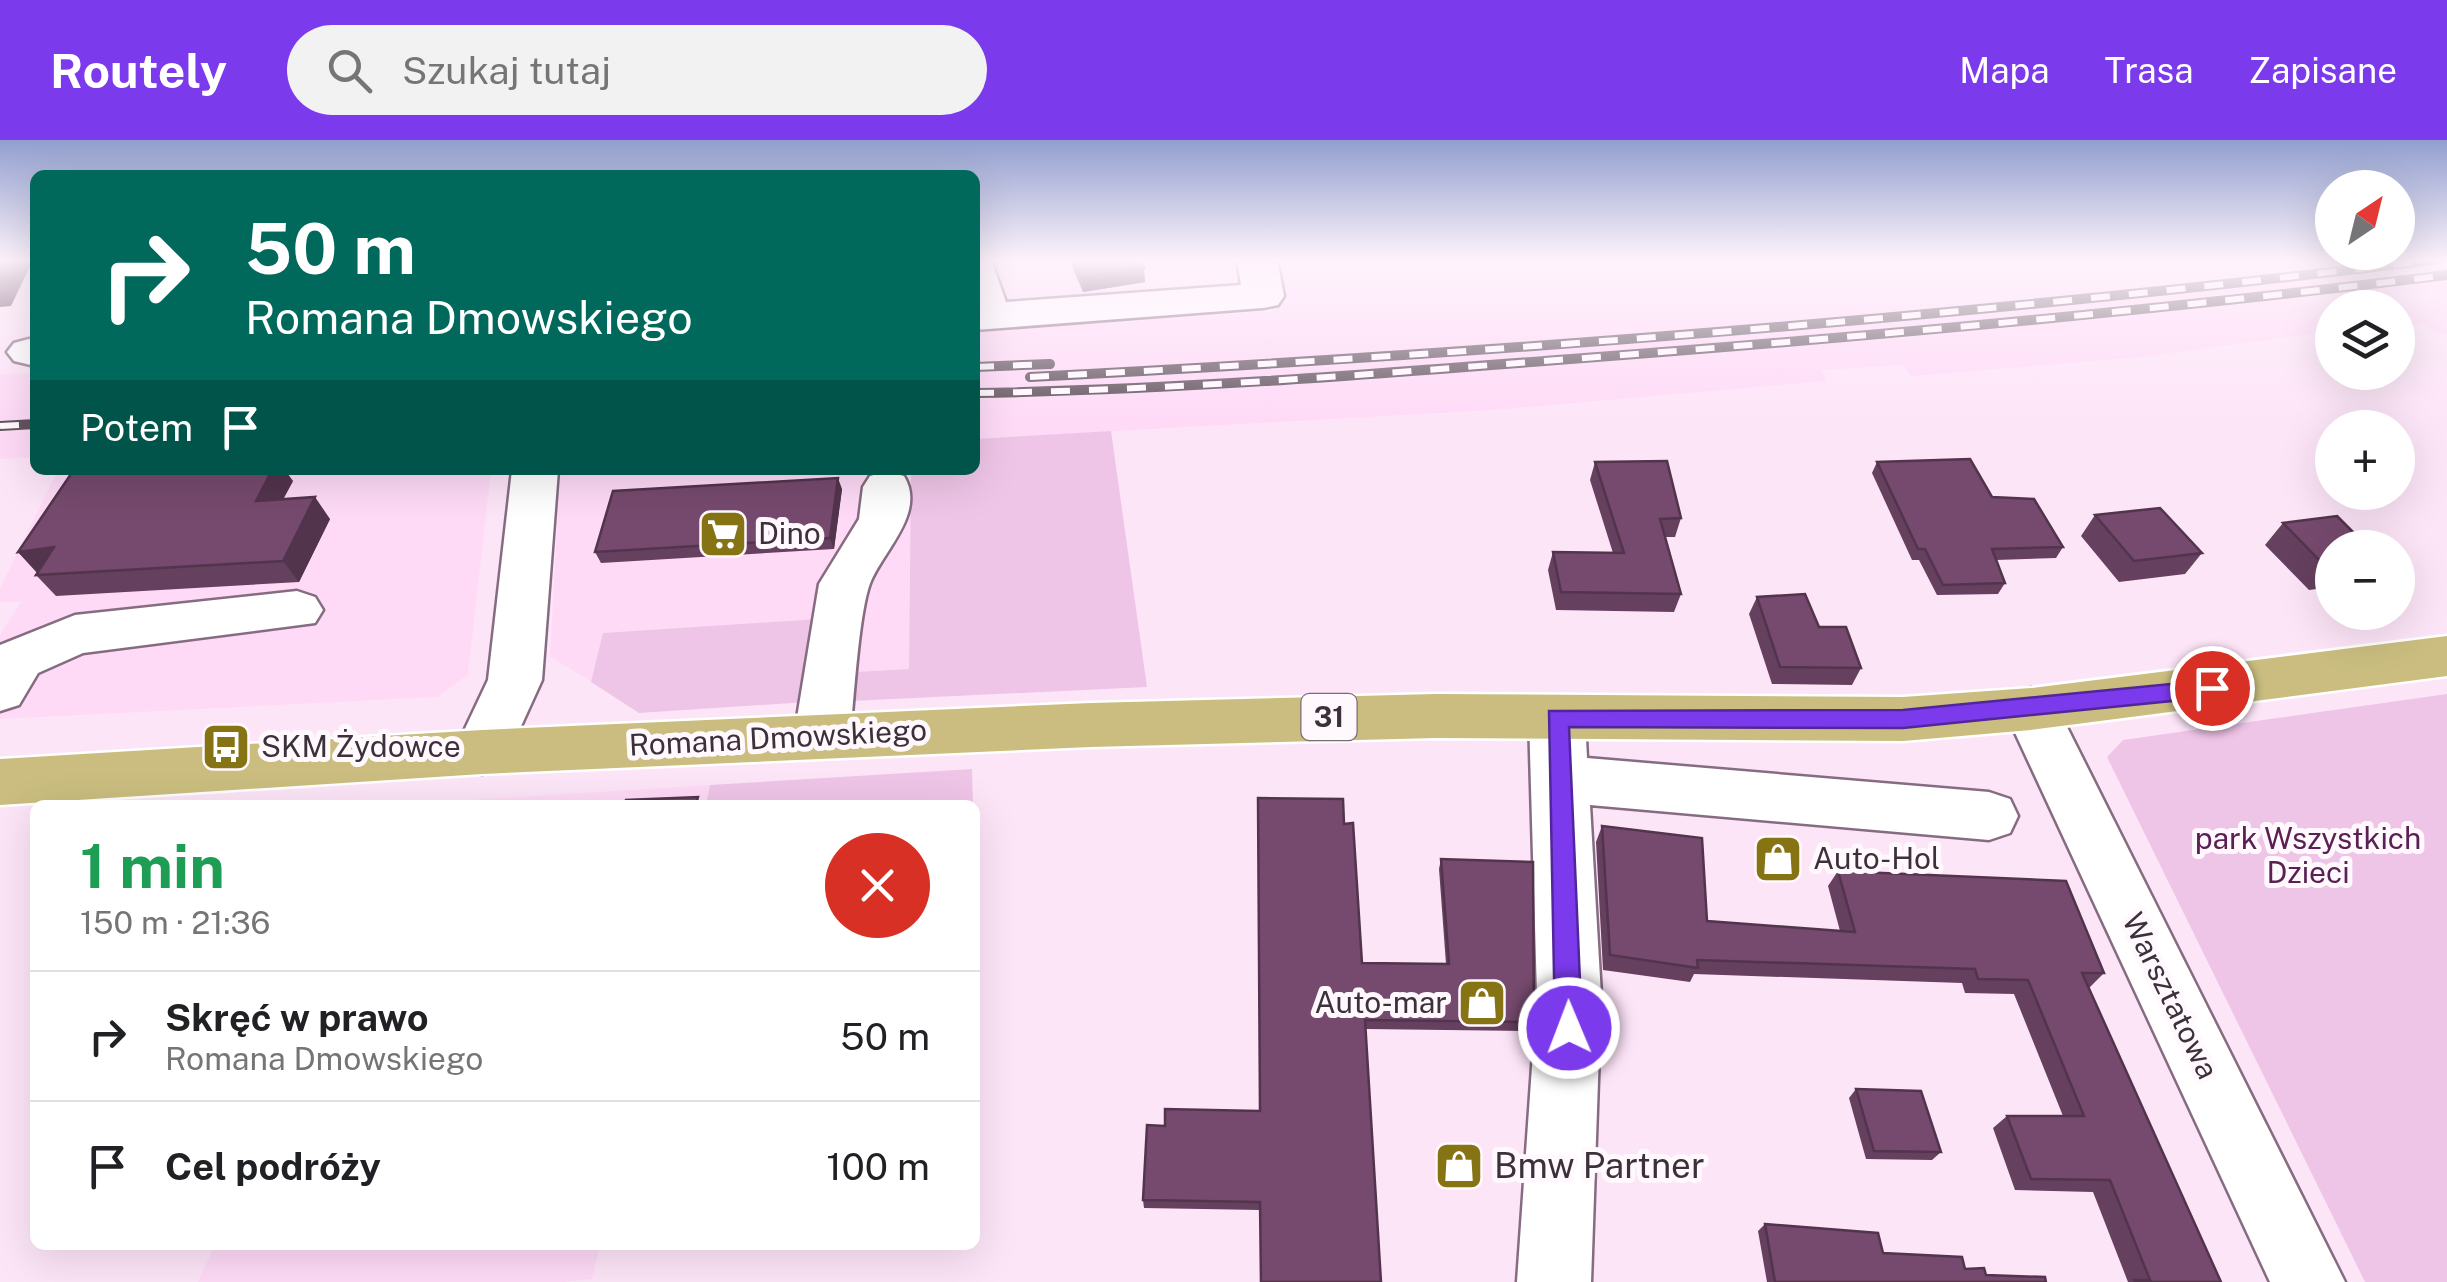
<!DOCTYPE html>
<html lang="pl">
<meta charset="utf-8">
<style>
:root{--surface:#fff;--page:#f2f2f2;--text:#202124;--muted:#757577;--line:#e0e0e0;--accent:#7c3aed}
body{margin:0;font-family:"Public Sans",sans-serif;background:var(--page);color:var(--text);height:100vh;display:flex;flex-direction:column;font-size:38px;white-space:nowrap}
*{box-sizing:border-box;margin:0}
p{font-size:32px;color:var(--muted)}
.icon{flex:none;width:55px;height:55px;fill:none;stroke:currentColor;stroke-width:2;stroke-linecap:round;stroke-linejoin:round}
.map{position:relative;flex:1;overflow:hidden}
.details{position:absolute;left:30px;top:660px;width:950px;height:450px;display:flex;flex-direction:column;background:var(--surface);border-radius:15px;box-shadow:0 10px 40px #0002}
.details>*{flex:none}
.hud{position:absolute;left:30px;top:30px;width:950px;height:305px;border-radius:15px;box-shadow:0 10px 40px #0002;background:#00695c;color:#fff;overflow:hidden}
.needle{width:65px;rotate:35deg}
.controls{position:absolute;left:2315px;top:30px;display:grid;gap:20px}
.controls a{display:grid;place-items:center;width:100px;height:100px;border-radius:50%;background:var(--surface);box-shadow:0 10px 40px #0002;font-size:50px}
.pin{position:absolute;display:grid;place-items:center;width:85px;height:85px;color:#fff;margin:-42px;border:5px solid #fff;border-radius:50%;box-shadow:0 2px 10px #0007}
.me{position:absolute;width:110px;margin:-55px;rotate:359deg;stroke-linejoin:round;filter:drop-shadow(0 0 8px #0008)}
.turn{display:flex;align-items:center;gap:35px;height:210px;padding:0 50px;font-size:45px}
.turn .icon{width:130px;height:130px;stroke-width:2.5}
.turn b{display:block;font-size:70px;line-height:85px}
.then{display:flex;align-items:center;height:95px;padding:0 50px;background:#0003;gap:20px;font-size:38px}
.round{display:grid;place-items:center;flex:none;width:105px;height:105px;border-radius:52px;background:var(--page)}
.head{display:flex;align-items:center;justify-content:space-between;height:170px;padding:0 50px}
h1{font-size:60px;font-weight:700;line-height:75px;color:#1e9e55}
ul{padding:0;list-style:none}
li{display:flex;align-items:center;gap:30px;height:130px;padding:0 50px;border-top:2px solid var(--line)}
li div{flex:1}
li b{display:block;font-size:38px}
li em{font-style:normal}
header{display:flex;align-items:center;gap:60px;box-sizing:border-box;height:140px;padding:0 50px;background:var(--accent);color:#fff}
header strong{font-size:48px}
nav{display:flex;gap:55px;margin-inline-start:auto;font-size:35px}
.search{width:700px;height:90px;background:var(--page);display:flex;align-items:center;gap:25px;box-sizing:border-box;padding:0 35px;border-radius:55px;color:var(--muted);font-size:38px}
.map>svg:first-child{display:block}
.built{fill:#fedaf7}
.green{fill:#efc5e7}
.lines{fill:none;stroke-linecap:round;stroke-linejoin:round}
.minor-casing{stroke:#866c81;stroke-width:5}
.major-casing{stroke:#fff;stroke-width:5}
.minor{fill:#fff;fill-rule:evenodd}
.major{fill:#cabd7f;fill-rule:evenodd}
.rail-casing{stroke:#62545f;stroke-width:10}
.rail{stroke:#fff9fe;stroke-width:6;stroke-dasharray:19;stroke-linecap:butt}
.wall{fill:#65405f}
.shaded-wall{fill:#53344d}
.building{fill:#764a6e;stroke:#53344d;stroke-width:2.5}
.route{fill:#7c3aed;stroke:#51269a;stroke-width:2.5}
.labels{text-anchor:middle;stroke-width:10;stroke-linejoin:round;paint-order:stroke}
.shield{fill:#fff9fe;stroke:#766d75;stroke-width:2.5}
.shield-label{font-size:28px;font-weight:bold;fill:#3c313a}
.poi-label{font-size:30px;fill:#3c313a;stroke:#fff9fe;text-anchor:start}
.street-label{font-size:30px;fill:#3c313a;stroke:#fff9fe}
.park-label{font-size:30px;fill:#5b2053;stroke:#fff9fe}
.near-poi-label{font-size:35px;fill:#3c313a;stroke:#fff9fe;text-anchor:start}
</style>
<header>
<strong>Routely</strong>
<div class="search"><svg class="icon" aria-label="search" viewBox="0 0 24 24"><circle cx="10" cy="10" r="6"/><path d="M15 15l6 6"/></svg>Szukaj tutaj</div>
<nav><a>Mapa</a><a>Trasa</a><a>Zapisane</a></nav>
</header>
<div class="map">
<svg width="2447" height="1142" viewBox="0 0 2447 1142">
<rect width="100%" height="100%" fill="#fde5f8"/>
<g class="built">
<polygon points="975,120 1119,120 1075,127 1081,162 975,165"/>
<polygon points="1376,120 2447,120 2447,194 2437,195 2423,184 2398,186 2398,168 2332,168 2332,191 2143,217 1911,236 1903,225 1822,230 1826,241 1492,270 975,299 975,191 1274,171 1277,127"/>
<polygon points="35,233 35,317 0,319 0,234"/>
<polygon points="58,330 491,330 468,535 438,557 0,579 0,495 21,462 0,462 0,448"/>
<polygon points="560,330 911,330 909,529 599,546 550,517"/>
<polygon points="710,645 706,665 422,665 423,663"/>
<polygon points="215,1105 600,1105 592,1139 564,1142 198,1142"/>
</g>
<g class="green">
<polygon points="1111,291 1147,547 851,561 854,532 909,529 911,330 975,330 975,299"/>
<polygon points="819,479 808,562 639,573 591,542 603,493"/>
<polygon points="2447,554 2447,1142 2365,1142 2107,617 2123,600"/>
<polygon points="972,629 973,665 706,665 710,645"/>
</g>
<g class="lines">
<g class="minor-casing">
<g id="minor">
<polygon points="975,120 991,120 1006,162 1241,145 1237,120 1277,120 1284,156 1278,165 1263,168 975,190"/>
<polygon points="29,199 35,200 35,226 14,221 7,212 14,203"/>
<polygon points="512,330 558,330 542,540 502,628 482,634 462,628 454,612 488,540"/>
<path d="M887,331L904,336C926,372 885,409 871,441C859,469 854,560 850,596L842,612L822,618L802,612L794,596L819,444L859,379L863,347L870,336Z"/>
<polygon points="297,451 315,457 323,470 315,483 83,513 38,533 19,565 0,571 0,505 75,475"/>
<polygon points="2031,548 2050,554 2058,569 2345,1142 2270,1142 2004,569 2012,554"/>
<polygon points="1557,556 1577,563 1585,578 1587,618 1989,652 2010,659 2018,676 2010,693 1989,700 1590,665 1601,855 1591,1142 1517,1142 1537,855 1529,578 1537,563"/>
</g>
</g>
<g class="major-casing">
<polygon id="major" points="2447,496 2447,536 2031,590 1903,601 1436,598 1091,607 482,634 0,665 0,619 482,590 1091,563 1436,554 1903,557 2031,548"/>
</g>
<use href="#minor" class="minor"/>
<use href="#major" class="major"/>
<g class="rail-casing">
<g id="rail">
<polyline points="975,227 1050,224"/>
<path d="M1030,237C1499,213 1966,177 2432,120"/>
<path d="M975,253C1170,250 1363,235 1557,220C1855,198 2151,171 2447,135"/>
<polyline points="0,286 35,284"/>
</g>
</g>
<use href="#rail" class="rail"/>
</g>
<g class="wall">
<polygon points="1069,120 1140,120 1145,142 1083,152"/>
<polygon points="1595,322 1681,378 1675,397 1665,397 1681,454 1674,472 1556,470 1548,430 1553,412 1613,413 1590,340"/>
<polygon points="1877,322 1992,357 2063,407 2056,418 1996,420 2005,443 1998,454 1937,455 1919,420 1912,420 1872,333"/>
<polygon points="293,341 283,359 330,379 299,442 56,456 36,435 37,433 18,412"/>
<polygon points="842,349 834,409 601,423 595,412"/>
<polygon points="2095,375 2202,413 2185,434 2119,442 2081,396"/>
<polygon points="2283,383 2332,408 2332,447 2309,450 2265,405"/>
<polygon points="1757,457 1819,487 1861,528 1852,545 1772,544 1749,474"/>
<polygon points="1344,684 1362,823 1446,824 1439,729 1441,719 1534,882 1531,891 1366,889 1260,1070 1144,1068 1143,1060 1165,986 1259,971"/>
<polygon points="1602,686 1707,781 1840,791 1828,746 1838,731 2104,833 2089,848 2221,1142 2128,1142 2093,1052 2015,1050 1993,988 2007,976 2063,976 2014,854 1965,853 1962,843 1694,834 1690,842 1603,830 1596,702"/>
<polygon points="1856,949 1941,1012 1932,1020 1866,1019 1849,958"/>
<polygon points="1765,1084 1883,1113 1965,1129 1986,1135 2046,1142 1767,1142 1758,1091"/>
</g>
<g class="shaded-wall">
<polygon points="6,120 33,120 11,166 0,167 0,132"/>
<polygon points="1144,128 1145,142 1083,152 1082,138"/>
<polygon points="272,330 285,330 293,341 271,382 256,361"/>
<polygon points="838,338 842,349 834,409 830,398"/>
<polygon points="315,357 330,379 299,442 283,421"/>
<polygon points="54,407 38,433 18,412"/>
</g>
<g class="building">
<polygon points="0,120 6,120 0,132"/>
<polygon points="1074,120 1140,120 1144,128 1082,138"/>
<polygon points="1970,319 1992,357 2034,359 2063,407 1992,409 2005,443 1943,445 1925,409 1918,409 1877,322"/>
<polygon points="1667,321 1681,378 1660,379 1681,454 1561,452 1553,412 1624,413 1595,322"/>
<polygon points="92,330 272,330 256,361 315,357 283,421 36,435 54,407 18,412 73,331"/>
<polygon points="838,338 830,398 595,412 613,351"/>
<polygon points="2160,368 2202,413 2134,421 2095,375"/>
<polygon points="2337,376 2369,408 2332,408 2332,428 2328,429 2283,383"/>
<polygon points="1805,454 1819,487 1846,487 1861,528 1780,527 1757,457"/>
<polygon points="698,657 696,665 625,665 626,660"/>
<polygon points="1258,658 1343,659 1344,684 1353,683 1362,823 1449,824 1441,719 1533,722 1534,882 1365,880 1381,1142 1261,1142 1260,1062 1143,1060 1147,985 1165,986 1165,969 1260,971"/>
<polygon points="1602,686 1702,698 1707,781 1855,792 1838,731 2066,741 2104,833 2082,833 2221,1142 2135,1142 2134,1140 2150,1140 2110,1040 2031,1039 2007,976 2084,976 2028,840 1978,839 1975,829 1697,820 1698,828 1610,815"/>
<polygon points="1856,949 1921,951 1941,1012 1874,1011"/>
<polygon points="1765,1084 1878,1093 1883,1113 1962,1117 1965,1129 1984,1128 1986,1135 2045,1137 2046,1142 1775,1142"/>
</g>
<linearGradient id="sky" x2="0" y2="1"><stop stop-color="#919fce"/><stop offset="0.43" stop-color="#fef3fc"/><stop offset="1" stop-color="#fef3fc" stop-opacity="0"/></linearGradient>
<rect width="2447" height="280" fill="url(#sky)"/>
<polygon class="route" points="2212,540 2223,548 2212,557 1903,588 1569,587 1582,888 1578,897 1569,901 1559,897 1555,888 1549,571 1903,570"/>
<defs>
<g id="supermarket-square" transform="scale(2.5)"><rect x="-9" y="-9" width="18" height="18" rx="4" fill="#857314" stroke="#fff9fe"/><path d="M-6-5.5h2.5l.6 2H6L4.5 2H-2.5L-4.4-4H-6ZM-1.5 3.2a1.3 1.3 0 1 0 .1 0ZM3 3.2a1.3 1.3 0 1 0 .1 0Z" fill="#fff"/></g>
<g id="bus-square" transform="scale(2.5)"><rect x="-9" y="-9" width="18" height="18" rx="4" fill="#857314" stroke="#fff9fe"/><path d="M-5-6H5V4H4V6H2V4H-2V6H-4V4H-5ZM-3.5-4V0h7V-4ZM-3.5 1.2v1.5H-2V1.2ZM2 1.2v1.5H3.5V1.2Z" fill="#fff"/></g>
<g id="shop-square" transform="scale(2.5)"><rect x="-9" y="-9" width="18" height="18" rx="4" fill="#857314" stroke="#fff9fe"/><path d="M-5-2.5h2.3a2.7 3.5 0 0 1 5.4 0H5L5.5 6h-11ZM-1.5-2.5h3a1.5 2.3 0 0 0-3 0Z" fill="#fff"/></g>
</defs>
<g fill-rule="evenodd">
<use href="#supermarket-square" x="723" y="394"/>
<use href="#bus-square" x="226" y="607"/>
<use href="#shop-square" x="1778" y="719"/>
<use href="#shop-square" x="1482" y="863"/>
<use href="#shop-square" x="1459" y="1026"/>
</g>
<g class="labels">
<rect class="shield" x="1301.5" y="554" width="55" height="46" rx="8"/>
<g class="shield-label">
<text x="1329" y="587">31</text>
</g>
<g class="poi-label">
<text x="758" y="404">Dino</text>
<text x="261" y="617">SKM Żydowce</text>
<text x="1813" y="729">Auto-Hol</text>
<text x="1447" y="873" text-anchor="end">Auto-mar</text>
</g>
<g class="street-label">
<text transform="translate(778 598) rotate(-3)" y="10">Romana Dmowskiego</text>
<text transform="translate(2170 856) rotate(64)" y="10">Warsztatowa</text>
</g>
<g class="park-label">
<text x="2308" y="709">park Wszystkich<tspan x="2308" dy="34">Dzieci</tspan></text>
</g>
<g class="near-poi-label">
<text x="1494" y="1038">Bmw Partner</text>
</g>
</g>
</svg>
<div class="controls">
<a><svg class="needle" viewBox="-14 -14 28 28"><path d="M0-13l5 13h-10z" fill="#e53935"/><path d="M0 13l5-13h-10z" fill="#757577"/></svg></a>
<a><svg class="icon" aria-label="layers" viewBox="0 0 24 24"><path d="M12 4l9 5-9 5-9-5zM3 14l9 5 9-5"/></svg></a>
<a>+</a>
<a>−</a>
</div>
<div class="pin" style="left:2212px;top:548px;background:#d93025"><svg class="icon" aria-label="arrive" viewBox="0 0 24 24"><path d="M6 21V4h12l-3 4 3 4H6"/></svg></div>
<svg class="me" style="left:1569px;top:888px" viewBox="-20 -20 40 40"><circle r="17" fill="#7c3aed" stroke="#fff" stroke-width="3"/><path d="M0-11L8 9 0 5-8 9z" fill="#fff"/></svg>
<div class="hud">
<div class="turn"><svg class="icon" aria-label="right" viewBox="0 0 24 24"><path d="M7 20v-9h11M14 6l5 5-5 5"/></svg><div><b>50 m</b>Romana Dmowskiego</div></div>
<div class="then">Potem<svg class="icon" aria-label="arrive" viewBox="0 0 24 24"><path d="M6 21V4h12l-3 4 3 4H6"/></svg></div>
</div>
<section class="details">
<div class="head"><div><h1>1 min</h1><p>150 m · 21:36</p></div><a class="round" style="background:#d93025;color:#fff"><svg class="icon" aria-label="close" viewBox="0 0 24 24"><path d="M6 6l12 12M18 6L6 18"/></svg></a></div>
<ul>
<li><svg class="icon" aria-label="right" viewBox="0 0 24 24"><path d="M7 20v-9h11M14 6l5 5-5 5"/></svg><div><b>Skręć w prawo</b><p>Romana Dmowskiego</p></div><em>50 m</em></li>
<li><svg class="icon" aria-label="arrive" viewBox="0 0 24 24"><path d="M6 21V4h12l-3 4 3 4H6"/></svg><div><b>Cel podróży</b></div><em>100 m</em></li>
</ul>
</section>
</div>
